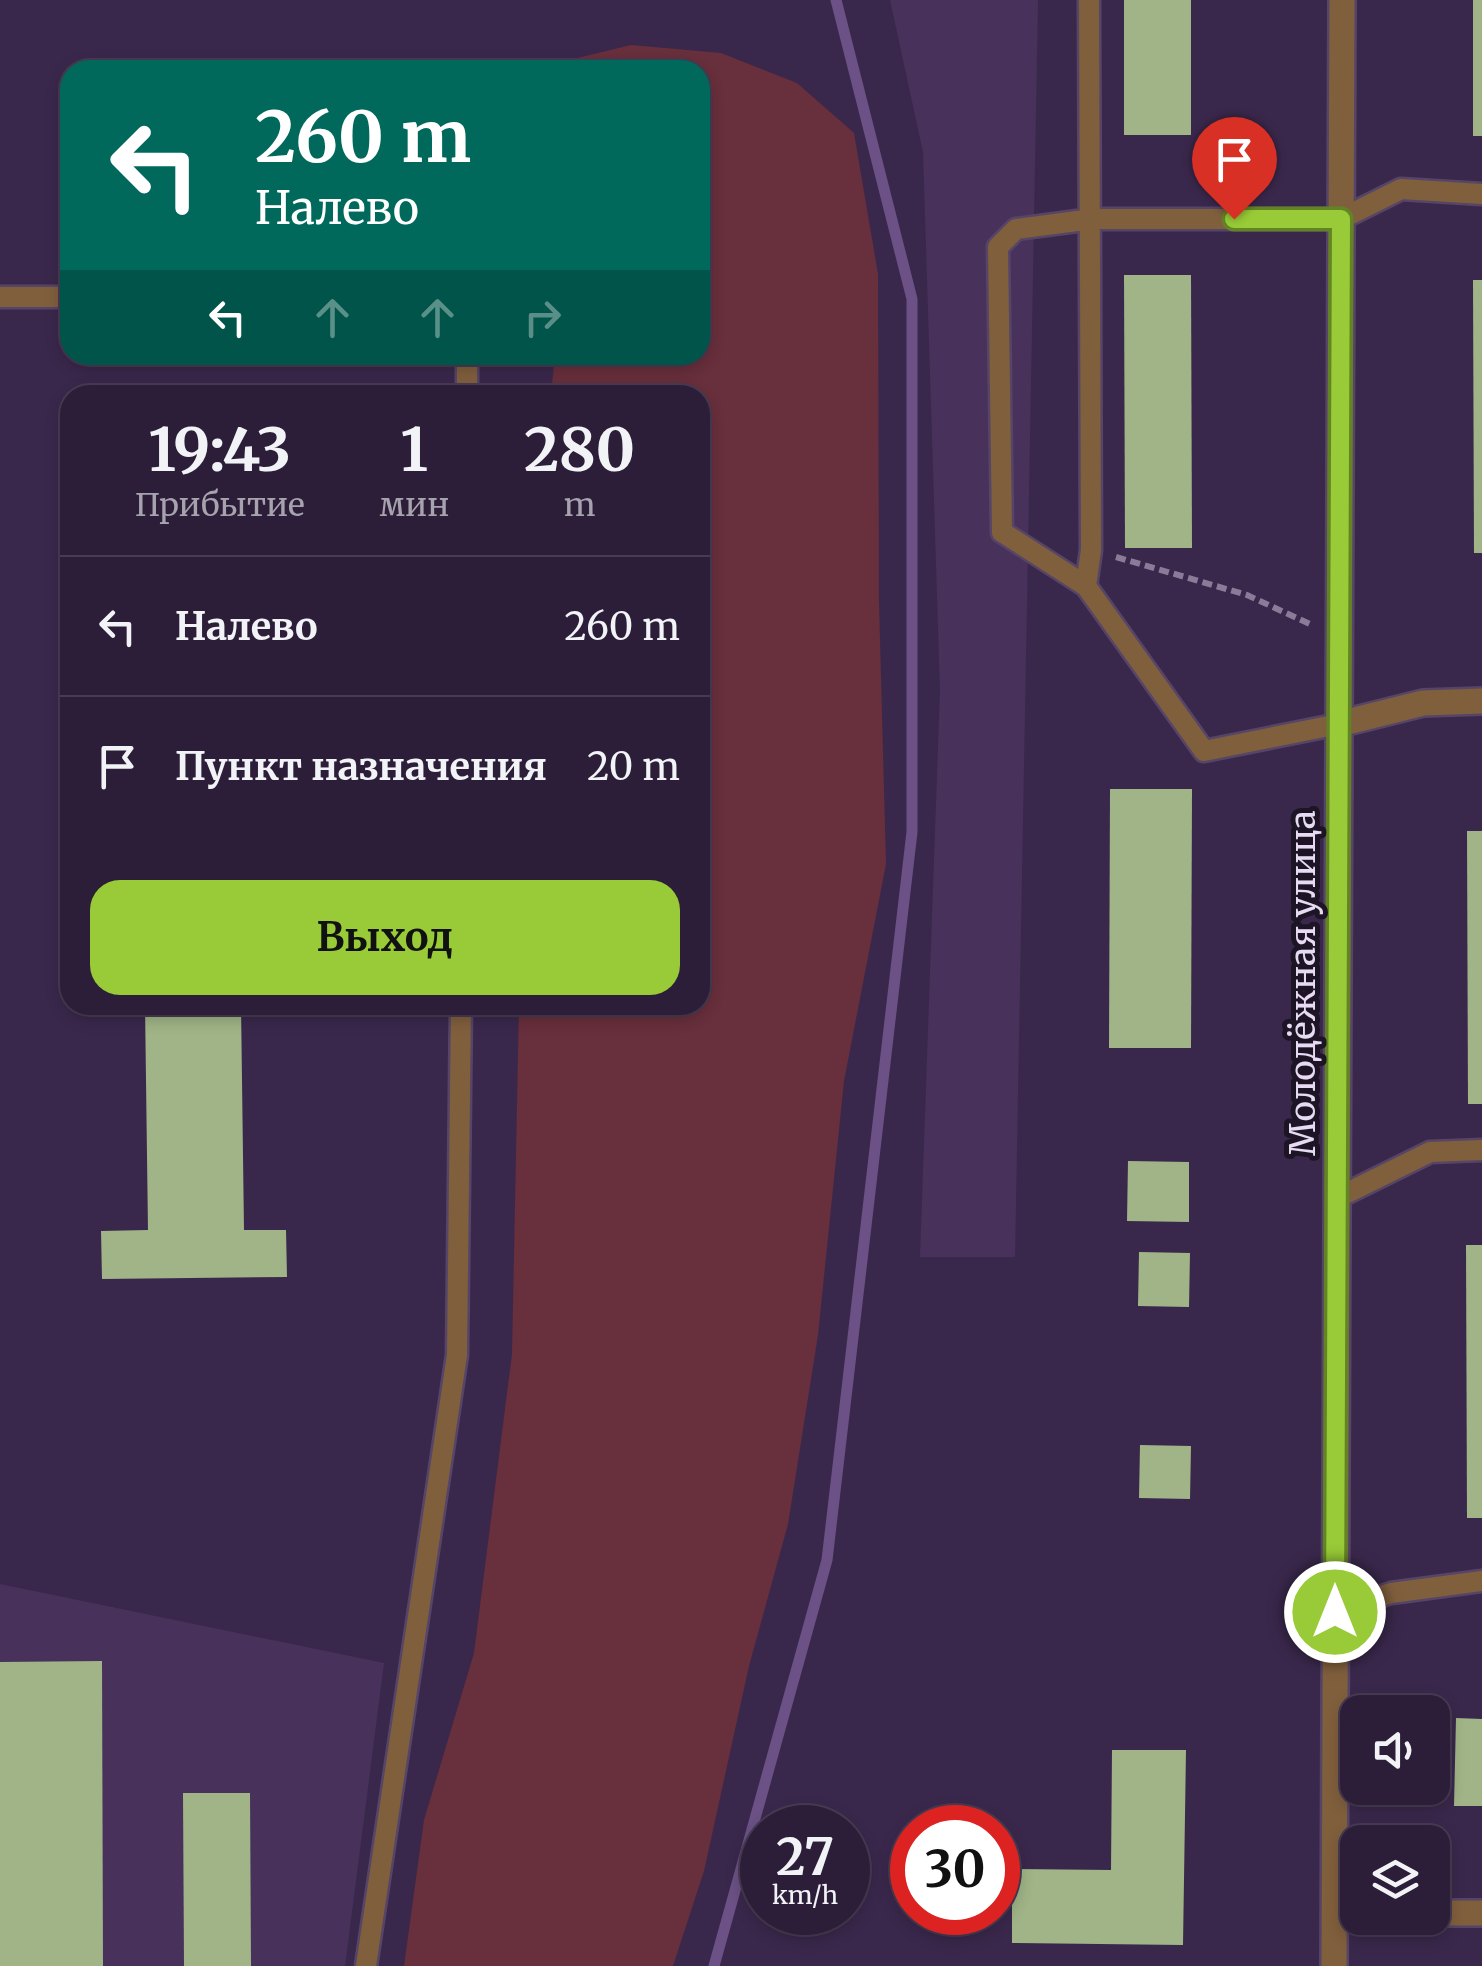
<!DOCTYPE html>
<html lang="ru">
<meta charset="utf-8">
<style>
:root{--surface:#2c1e39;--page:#342741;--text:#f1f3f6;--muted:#a6a2ae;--line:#483c53;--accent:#98cb37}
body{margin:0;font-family:Merriweather,serif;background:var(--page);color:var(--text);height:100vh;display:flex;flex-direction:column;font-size:38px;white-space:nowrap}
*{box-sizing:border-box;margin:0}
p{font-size:32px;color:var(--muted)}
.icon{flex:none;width:55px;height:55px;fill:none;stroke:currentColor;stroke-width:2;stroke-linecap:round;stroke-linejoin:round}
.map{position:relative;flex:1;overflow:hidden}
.details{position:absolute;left:60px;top:385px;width:650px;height:630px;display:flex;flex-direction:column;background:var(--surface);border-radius:30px;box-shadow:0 5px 15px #0003,0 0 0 2px var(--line)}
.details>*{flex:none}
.hud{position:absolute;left:60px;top:60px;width:650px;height:305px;border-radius:30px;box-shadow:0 5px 15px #0003,0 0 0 2px var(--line);background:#00695c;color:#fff;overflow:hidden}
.controls{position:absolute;left:1340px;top:1695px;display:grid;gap:20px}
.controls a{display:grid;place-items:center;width:110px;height:110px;border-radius:20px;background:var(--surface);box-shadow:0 5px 15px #0003,0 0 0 2px var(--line);font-size:50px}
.speed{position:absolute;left:740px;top:1805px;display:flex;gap:20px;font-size:50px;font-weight:700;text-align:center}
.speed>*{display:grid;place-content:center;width:130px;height:130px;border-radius:50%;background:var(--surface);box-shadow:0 5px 15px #0003,0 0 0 2px var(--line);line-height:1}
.speed small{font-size:25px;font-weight:400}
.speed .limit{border:15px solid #d22;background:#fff;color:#111}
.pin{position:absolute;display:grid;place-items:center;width:85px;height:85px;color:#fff;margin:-102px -42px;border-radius:50% 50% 50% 0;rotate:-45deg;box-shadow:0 0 10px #0007}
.pin .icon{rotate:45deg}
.me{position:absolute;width:110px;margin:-55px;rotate:0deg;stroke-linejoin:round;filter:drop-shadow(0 0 8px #0008)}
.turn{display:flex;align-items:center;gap:35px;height:210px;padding:0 30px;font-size:45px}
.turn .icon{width:130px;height:130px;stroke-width:2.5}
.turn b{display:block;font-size:70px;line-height:85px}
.lanes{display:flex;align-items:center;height:95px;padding:0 30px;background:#0003;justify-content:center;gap:50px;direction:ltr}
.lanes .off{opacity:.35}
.eta{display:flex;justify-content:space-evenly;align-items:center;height:170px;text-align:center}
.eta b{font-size:60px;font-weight:700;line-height:70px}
.action{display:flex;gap:20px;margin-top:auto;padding:20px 30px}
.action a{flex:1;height:115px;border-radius:30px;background:var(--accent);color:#111;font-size:40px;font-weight:700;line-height:115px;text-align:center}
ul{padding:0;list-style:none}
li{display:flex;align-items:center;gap:30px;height:140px;padding:0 30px;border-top:2px solid var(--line)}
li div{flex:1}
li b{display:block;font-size:38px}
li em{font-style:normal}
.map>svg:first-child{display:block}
.built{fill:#48325b}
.green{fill:#682f3c}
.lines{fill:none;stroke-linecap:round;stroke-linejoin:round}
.stream{stroke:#6b5185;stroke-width:11}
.building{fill:#a0b487}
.service-casing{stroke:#564567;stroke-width:25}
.minor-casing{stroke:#564567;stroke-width:30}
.path{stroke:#8a7b99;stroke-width:6;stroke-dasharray:10 5;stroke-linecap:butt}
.service{stroke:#805f3d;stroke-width:20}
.minor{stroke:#805f3d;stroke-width:25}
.route-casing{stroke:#638424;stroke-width:25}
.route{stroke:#98cb37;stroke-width:18}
.labels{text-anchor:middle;stroke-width:10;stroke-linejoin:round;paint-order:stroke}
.street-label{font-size:35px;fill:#e6dbf2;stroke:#1d1525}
</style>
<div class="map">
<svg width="1482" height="1966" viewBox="0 0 1482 1966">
<rect width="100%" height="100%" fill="#3a284c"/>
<g class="built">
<polygon points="890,0 1038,0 1015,1257 920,1257 940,690 923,152"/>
<polygon points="0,1584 384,1663 345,1966 0,1966"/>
</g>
<polygon class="green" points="631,45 721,53 797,83 854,133 878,274 879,602 886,864 844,1081 818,1335 788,1524 749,1666 704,1871 673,1966 404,1966 424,1820 474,1653 512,1354 519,1005 700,1005 700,395 551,395 555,355 700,355 700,70 544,70 553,64"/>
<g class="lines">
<polyline class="stream" points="714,1966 827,1560 912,832 912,299 836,0"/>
</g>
<g class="building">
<rect x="1124" y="0" width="67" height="135"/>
<rect x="1473" y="0" width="9" height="136"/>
<polygon points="1124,275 1191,275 1192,548 1125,548"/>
<polygon points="1473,280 1482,280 1482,553 1474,553"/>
<rect x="286" y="389" width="56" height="6"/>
<polygon points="1110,789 1192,789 1191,1048 1109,1048"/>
<polygon points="1467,831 1482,831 1482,1104 1468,1104"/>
<polygon points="145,1005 241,1005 244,1230 286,1230 287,1277 102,1279 101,1231 148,1230"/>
<polygon points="1128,1161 1189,1162 1189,1222 1127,1221"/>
<polygon points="1466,1245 1482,1245 1482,1518 1467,1518"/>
<polygon points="1139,1252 1190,1253 1189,1307 1138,1306"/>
<polygon points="1140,1445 1191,1446 1190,1499 1139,1498"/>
<polygon points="102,1661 103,1966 0,1966 0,1662"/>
<polygon points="1456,1718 1482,1719 1482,1806 1454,1806"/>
<polygon points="1112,1750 1186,1750 1183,1945 1012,1943 1012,1869 1111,1870"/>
<polygon points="183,1793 250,1793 251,1966 184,1966"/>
</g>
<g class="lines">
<g class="service-casing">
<g id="service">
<polyline points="1089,0 1091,550 1086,586 1002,532 998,247 1016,229 1092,219 1341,219 1401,189 1482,194"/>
<polyline points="0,297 70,297"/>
<polyline points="467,395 467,355"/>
<polyline points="1086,586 1204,751 1339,724"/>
<polyline points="1337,1198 1430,1152 1482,1150"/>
<polyline points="1335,1612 1391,1593 1482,1581"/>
<polyline points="366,1966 457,1355 461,1005"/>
</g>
</g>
<g class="minor-casing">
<g id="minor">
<polyline points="1339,724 1423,703 1482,701"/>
<polyline points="1432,1913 1482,1913"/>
<polyline points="1334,1966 1342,0"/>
</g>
</g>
<polyline class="path" points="1116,557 1247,595 1312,625"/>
<use href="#service" class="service"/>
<use href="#minor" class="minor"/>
</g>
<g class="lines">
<g class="route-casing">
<polyline id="route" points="1234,219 1341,219 1335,1612"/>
</g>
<use href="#route" class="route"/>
</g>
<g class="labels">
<g class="street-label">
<text transform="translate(1303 983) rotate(-90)" y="12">Молодёжная улица</text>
</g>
</g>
</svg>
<div class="controls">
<a><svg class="icon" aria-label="sound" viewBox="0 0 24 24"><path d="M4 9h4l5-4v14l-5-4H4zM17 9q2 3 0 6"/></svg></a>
<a><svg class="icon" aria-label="layers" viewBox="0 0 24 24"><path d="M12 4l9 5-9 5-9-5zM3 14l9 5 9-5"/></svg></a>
</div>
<div class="speed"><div>27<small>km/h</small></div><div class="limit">30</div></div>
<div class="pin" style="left:1234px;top:219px;background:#d93025"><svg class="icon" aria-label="arrive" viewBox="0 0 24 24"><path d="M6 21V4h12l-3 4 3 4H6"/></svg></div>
<svg class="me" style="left:1335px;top:1612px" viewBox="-20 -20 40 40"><circle r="17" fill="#98cb37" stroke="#fff" stroke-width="3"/><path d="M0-11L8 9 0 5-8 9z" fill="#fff"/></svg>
<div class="hud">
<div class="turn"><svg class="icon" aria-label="left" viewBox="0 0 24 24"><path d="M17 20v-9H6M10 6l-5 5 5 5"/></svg><div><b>260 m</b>Налево</div></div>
<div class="lanes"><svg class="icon" aria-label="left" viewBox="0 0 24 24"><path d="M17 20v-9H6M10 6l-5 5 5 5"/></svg><svg class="icon off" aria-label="ahead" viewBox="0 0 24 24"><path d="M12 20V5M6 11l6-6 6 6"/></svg><svg class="icon off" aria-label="ahead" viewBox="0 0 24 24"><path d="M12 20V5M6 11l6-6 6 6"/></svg><svg class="icon off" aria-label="right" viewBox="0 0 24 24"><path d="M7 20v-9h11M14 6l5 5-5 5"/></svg></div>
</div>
<section class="details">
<div class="eta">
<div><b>19:43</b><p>Прибытие</p></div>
<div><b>1</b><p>мин</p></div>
<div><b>280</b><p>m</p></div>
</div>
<ul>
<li><svg class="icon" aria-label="left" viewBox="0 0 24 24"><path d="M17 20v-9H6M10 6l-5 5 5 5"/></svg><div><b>Налево</b></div><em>260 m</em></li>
<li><svg class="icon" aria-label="arrive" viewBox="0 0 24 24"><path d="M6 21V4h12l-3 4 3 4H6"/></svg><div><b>Пункт назначения</b></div><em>20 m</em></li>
</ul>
<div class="action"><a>Выход</a></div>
</section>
</div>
